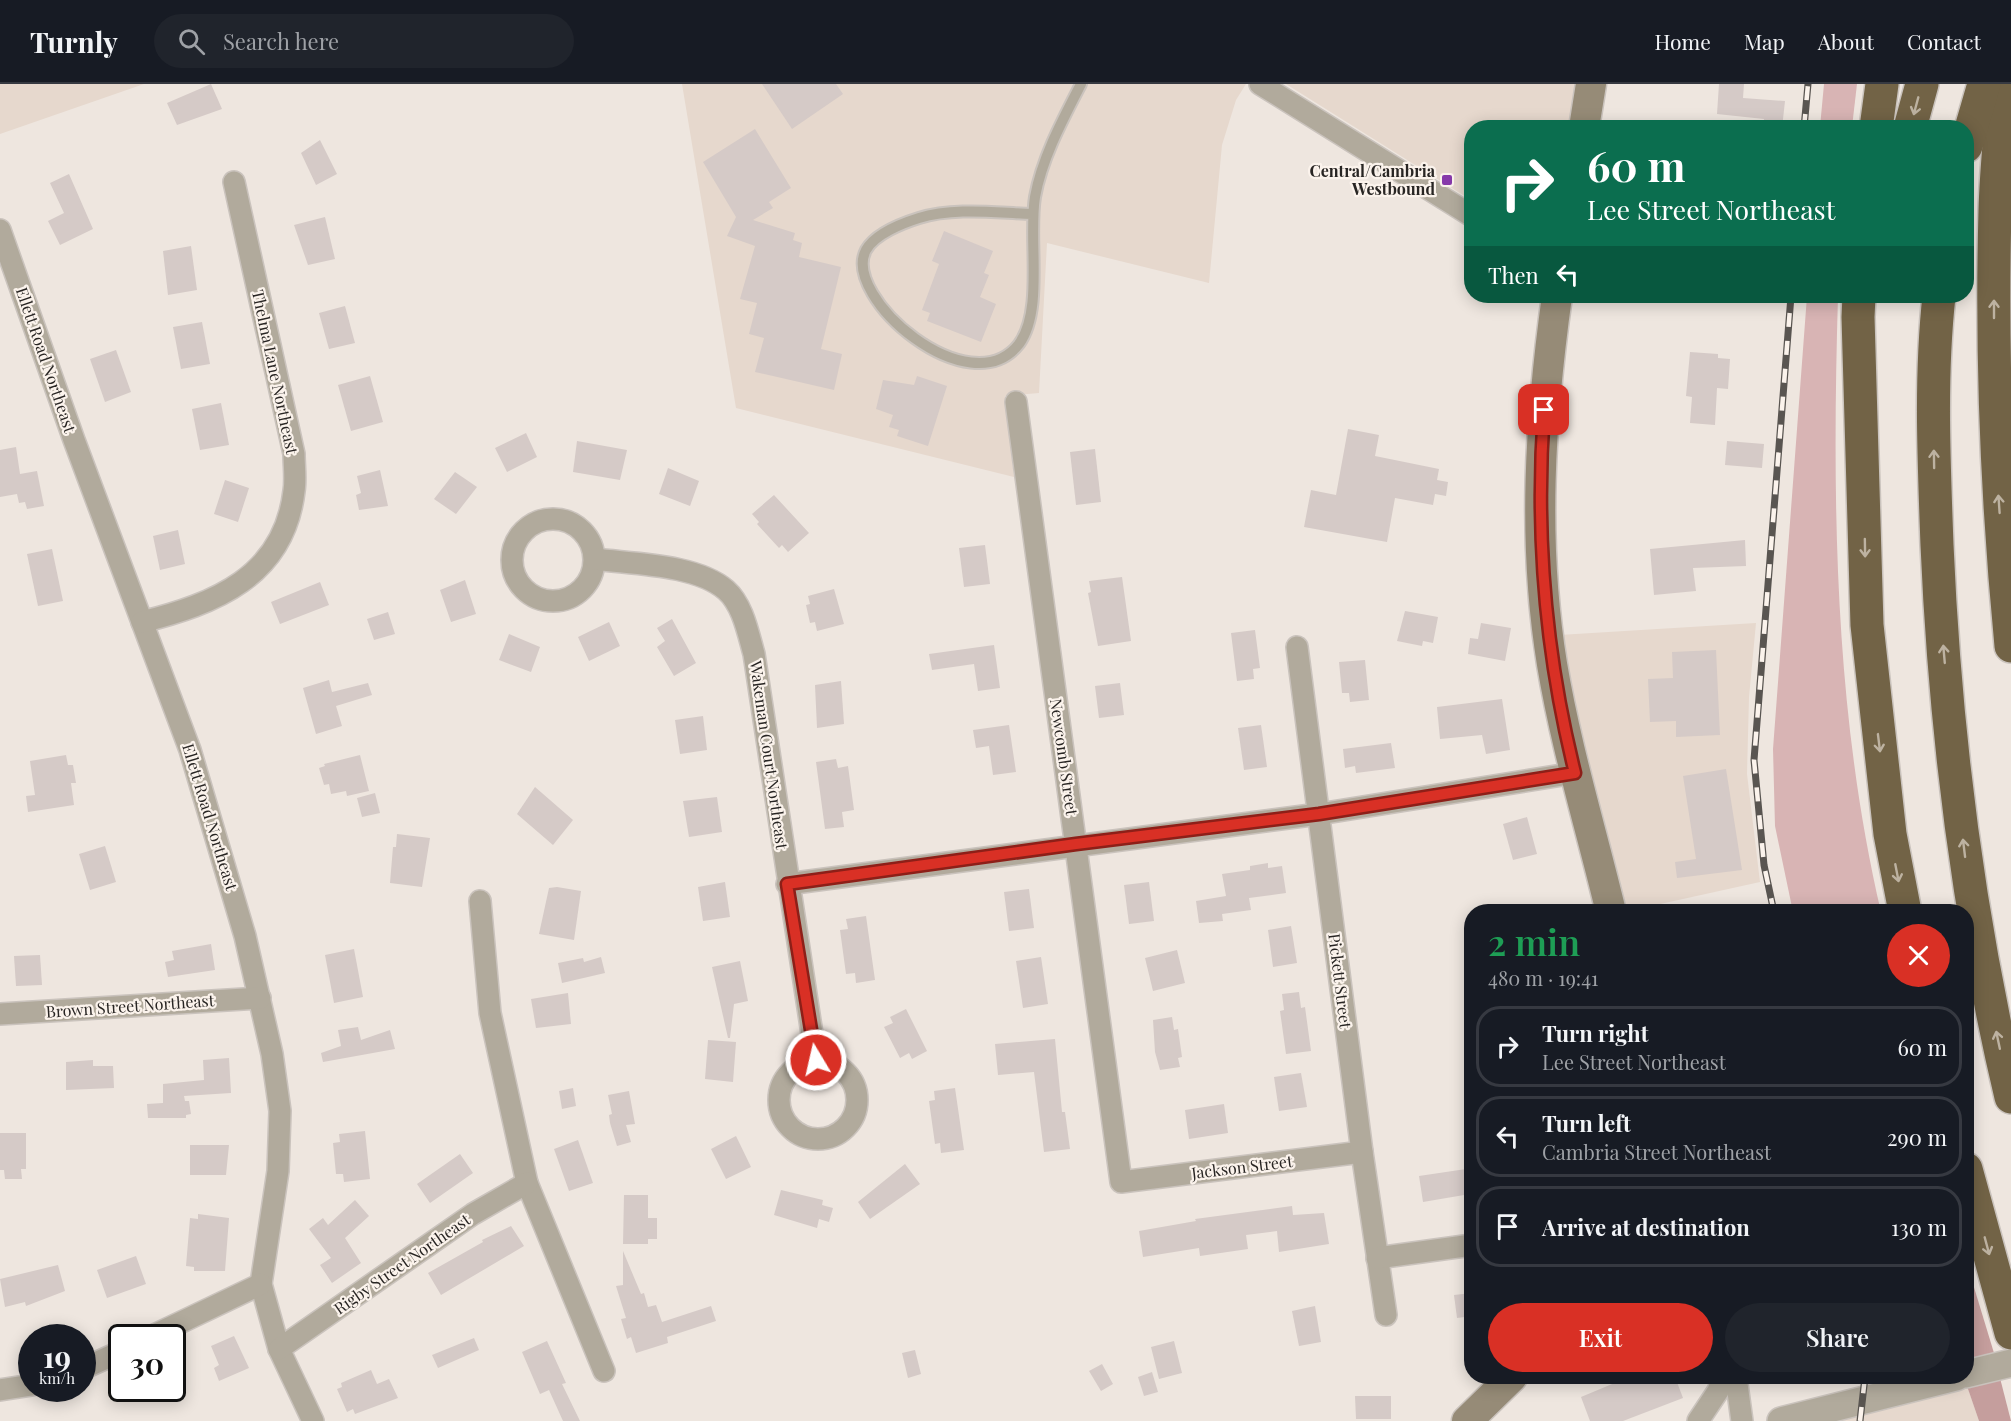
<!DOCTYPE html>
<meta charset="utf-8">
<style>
:root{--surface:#171b24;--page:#20242c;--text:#f1f3f6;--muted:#9ea1a6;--line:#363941;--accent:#d93025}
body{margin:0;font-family:"Playfair Display",serif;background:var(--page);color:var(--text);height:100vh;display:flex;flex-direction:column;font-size:22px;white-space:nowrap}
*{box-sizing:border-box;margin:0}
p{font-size:20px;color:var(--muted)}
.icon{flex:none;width:33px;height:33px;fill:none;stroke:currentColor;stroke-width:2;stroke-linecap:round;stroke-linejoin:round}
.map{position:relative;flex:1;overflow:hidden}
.side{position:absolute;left:1464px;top:820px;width:510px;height:480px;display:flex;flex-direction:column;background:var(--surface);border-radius:24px;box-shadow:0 3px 15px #0003}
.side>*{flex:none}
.guide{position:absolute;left:1464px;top:36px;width:510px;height:183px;border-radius:24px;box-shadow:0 3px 15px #0003;background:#0b6e4f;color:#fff;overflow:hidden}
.speed{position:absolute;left:18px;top:1240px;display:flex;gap:12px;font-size:30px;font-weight:700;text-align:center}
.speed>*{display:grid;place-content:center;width:78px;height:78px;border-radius:50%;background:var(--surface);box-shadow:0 3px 15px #0003;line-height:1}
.speed small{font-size:15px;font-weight:400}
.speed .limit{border:3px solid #111;border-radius:9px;background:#fff;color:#111}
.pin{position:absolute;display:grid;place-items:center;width:51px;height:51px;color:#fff;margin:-26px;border-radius:12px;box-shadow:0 3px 9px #0006}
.me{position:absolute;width:66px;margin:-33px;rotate:351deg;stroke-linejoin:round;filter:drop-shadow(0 0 4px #0008)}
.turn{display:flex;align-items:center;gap:21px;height:126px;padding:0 24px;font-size:27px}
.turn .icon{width:78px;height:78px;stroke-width:2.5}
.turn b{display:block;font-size:42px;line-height:51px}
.then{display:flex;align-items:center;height:57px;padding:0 24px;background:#0003;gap:12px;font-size:22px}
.round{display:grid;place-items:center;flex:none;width:63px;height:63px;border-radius:32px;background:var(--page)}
.headline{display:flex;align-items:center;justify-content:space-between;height:102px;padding:0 24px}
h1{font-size:36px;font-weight:600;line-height:45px;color:#1e9e55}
.cta{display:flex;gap:12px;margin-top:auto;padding:12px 24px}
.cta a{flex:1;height:69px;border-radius:36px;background:var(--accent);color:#fff;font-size:24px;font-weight:600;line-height:69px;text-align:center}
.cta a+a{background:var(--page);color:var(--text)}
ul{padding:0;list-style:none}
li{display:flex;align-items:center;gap:18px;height:81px;margin:0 12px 9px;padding:0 12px;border:3px solid var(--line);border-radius:24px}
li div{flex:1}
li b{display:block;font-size:22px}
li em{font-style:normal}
header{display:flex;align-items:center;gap:36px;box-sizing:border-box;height:84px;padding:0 30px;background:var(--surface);border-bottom:2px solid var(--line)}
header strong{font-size:28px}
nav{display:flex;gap:33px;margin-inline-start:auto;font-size:21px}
.search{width:420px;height:54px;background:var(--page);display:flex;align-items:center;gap:15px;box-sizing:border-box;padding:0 21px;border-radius:33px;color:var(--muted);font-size:22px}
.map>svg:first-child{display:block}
.built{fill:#e6d8cd}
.green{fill:#d8b4b4}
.forest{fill:#c59e9d}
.building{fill:#d5cac7}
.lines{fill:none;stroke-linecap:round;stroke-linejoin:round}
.service-casing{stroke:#cac3bd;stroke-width:14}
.minor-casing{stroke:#cac3bd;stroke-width:24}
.tertiary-casing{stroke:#cac3bd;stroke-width:30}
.secondary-casing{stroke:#cac3bd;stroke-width:33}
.motorway-casing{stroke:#cac3bd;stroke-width:36}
.service{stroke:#b1aa9c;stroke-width:10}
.minor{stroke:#b1aa9c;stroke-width:21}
.tertiary{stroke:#b1aa9c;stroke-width:27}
.secondary{stroke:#968b77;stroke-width:30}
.motorway{stroke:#726346;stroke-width:33}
.rail-casing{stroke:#595551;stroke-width:7}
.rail{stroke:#fbf3ec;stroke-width:4.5;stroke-dasharray:14;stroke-linecap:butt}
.oneway{stroke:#bdb2a1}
.route-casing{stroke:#8d1f18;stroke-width:15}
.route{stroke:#d93025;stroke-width:10}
.poi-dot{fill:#8739aa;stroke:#fbf3ec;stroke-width:2}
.labels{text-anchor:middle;stroke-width:4.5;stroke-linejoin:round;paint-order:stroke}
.poi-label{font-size:16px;font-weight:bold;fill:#282523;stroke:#fbf3ec;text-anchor:end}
.street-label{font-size:16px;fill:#282523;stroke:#fbf3ec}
</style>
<header>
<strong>Turnly</strong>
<div class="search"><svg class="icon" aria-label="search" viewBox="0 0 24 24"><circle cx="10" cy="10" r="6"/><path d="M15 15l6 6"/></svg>Search here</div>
<nav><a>Home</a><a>Map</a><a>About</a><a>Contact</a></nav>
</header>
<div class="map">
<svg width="2011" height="1337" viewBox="0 0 2011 1337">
<rect width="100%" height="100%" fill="#eee6df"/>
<g class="built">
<polygon points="0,0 144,0 0,50"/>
<polygon points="682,0 1246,0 1236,16 1222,61 1209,199 1047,159 1039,309 1005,312 1014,393 736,324"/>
<polygon points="1286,0 1579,0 1572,43 1472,44 1471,116"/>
<polygon points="1756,539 1749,613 1747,690 1760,798 1624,828 1604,757 1559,551"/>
<polygon points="1879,1293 1964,1293 1979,1337 1820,1337 1881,1323"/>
</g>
<g class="green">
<polygon points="1824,0 1857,0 1852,43 1820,43"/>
<path d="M1807,212H1838C1832,417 1834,627 1881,828H1793L1775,742L1773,665Z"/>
</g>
<g class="forest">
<polygon points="1966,1177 1994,1269 1966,1277"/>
<polygon points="2000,1294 2011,1337 1979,1337 1967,1302"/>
</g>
<g class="building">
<polygon points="211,0 222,25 177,41 167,19"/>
<polygon points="762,0 836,0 843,10 792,45"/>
<polygon points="1719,0 1744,0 1743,14 1785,17 1782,44 1763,44 1764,35 1717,30"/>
<polygon points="755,45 791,104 769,118 773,124 753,136 795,149 793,156 802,159 799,173 841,183 821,265 842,270 834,306 755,288 764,254 749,250 757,219 740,215 755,162 727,152 736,133 703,78"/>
<polygon points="320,56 337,90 316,101 301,69"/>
<polygon points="69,90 93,145 60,161 48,137 64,129 50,99"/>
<polygon points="325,133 335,175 308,181 294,141"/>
<polygon points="944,147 993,167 984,189 989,191 980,213 996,220 981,258 927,237 930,229 922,226 939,180 932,177"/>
<polygon points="191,162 197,206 168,211 163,167"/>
<polygon points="345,222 355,259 329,265 319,229"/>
<polygon points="202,238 210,280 181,285 173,243"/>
<polygon points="116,266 131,308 105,318 90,275"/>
<polygon points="1690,268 1718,270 1718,274 1730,275 1728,305 1717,304 1715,341 1690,339 1692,313 1686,312"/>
<polygon points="370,292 383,338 351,347 338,301"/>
<polygon points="917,292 947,302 928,362 897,352 899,346 889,343 893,331 876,325 883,296 914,301"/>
<polygon points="221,319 229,361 200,366 192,325"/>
<polygon points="1348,345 1379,351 1375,372 1439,385 1437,396 1448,398 1446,412 1435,410 1433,421 1395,414 1387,458 1304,443 1311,406 1336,411"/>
<polygon points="526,349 537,373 507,388 495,364"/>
<polygon points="577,357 627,366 620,396 573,388"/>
<polygon points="1727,357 1764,360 1762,384 1725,381"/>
<polygon points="16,363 20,390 37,387 44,422 27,425 25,418 19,419 17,410 0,413 0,366"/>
<polygon points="1095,365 1101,418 1076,421 1070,368"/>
<polygon points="668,384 699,397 690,422 659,410"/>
<polygon points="380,386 388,422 359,426 356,411 361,409 357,392"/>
<polygon points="455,388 477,403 456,430 434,415"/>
<polygon points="225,396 249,404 238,438 214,430"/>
<polygon points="774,411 809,449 788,468 782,461 779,464 757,440 759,438 752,430"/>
<polygon points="178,446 185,480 160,486 153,452"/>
<polygon points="1745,456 1746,482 1693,484 1696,507 1654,511 1650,465"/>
<polygon points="985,461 990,500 964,503 959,464"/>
<polygon points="52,465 63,517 38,522 27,470"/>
<polygon points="1122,493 1131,557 1098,562 1088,509 1091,508 1089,497"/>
<polygon points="465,496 476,530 451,538 440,506"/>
<polygon points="320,498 329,521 280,540 271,518"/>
<polygon points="834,505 844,540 817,547 815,538 810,539 806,521 810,520 808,512"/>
<polygon points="1405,527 1438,533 1433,559 1423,557 1422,562 1397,557"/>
<polygon points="388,528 395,550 374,556 367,535"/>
<polygon points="672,535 696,579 674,592 657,563 665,557 657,544"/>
<polygon points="609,538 620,562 589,577 578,553"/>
<polygon points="1481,539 1511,544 1505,577 1468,570 1470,554 1478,555"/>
<polygon points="1255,546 1260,584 1253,585 1254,595 1237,597 1231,549"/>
<polygon points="509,550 540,563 531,588 499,576"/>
<polygon points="994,561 1000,604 978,607 974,580 932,586 929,570"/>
<polygon points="1716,566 1720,651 1676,653 1676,637 1650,638 1648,595 1673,594 1672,568"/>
<polygon points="1365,576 1369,616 1350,618 1349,609 1342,609 1339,578"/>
<polygon points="329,596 332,608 368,599 372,611 336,622 342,642 316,650 303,604"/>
<polygon points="841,597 844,640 817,644 815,601"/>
<polygon points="1120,599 1124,631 1099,634 1095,602"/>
<polygon points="1502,615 1510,666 1486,670 1482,651 1440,655 1437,623"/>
<polygon points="703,632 707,666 680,670 675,636"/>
<polygon points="1009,641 1016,688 993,691 989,662 976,664 973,646"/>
<polygon points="1261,641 1267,683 1244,686 1238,644"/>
<polygon points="1391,659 1395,684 1356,689 1355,682 1345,684 1343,665"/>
<polygon points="66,671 68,681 73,681 76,699 71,699 74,721 28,728 26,712 35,711 30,677"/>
<polygon points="360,671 369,707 347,712 346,707 331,710 329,700 324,701 319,684 325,682 324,680"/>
<polygon points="836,675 838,684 848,682 854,726 842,728 844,743 825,745 816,678"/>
<polygon points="1726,685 1742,786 1677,794 1675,778 1696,775 1683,692"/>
<polygon points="535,703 573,736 553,761 517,730"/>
<polygon points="375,709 380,729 362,733 357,714"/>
<polygon points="717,713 722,748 689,753 683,717"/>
<polygon points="1527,733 1537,770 1513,776 1503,740"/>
<polygon points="397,750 430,754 422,803 390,799 393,763 396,763"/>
<polygon points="105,762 116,798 90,806 79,770"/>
<polygon points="1268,779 1268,784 1282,782 1286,809 1249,814 1251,826 1222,830 1223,837 1199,839 1196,817 1226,812 1222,790 1250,786 1250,782"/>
<polygon points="725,798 730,833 703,837 698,803"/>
<polygon points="1149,798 1154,837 1129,840 1124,801"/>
<polygon points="557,803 581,807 574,856 539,850 549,804"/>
<polygon points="1029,805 1034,844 1009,847 1004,808"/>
<polygon points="866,832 875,896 856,899 855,889 846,890 840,846 848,845 846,835"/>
<polygon points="1291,842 1297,879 1273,883 1268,846"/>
<polygon points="211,860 215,886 168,893 165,878 174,876 172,867"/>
<polygon points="354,865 363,913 334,919 325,871"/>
<polygon points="1177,866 1185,899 1153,907 1145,874"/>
<polygon points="40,871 42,901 16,902 14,872"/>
<polygon points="601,873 605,889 562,899 558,879 583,874 584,878"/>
<polygon points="1041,873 1048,920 1023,924 1016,877"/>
<polygon points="740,877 748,917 734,920 730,954 728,954 712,883"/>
<polygon points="1299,908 1301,924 1305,923 1311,967 1286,970 1280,927 1284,926 1282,910"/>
<polygon points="568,909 571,940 536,944 531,915"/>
<polygon points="906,925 927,967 912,975 909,969 900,974 884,943 893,939 890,933"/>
<polygon points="1172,933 1174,946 1178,945 1182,973 1178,974 1180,983 1160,986 1155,968 1153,936"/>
<polygon points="358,943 361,956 390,946 395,965 323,978 321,969 341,962 338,946"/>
<polygon points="1055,955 1062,1028 1065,1028 1070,1065 1044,1068 1034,988 998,991 995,960"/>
<polygon points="708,956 736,958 733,998 705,995"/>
<polygon points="229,974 231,1009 184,1012 185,1017 189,1017 191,1030 186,1031 186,1034 148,1034 147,1020 163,1019 163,1000 204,996 203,976"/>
<polygon points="93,976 93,982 113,982 114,1004 66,1006 66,978"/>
<polygon points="1301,989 1307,1023 1279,1027 1274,993"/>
<polygon points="573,1004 576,1022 562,1025 559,1007"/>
<polygon points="955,1004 964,1066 941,1069 940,1059 935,1060 929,1017 935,1016 934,1007"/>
<polygon points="629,1007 635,1040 626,1041 631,1058 617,1062 610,1039 609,1031 612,1030 608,1011"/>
<polygon points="1224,1020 1228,1049 1189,1055 1185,1026"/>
<polygon points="365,1047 370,1095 344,1098 343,1090 336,1090 333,1059 340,1058 339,1050"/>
<polygon points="0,1049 26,1049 26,1085 21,1085 22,1095 5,1095 4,1086 0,1086"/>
<polygon points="736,1052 751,1083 726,1095 711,1065"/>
<polygon points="578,1056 593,1099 569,1107 554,1065"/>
<polygon points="190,1061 229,1061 226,1091 190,1091"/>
<polygon points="460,1070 473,1089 430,1119 417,1100"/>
<polygon points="905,1080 920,1100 870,1135 858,1118"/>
<polygon points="1466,1085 1470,1110 1423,1118 1419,1092"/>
<polygon points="781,1106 823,1116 822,1121 833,1124 829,1138 819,1135 817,1144 774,1131"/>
<polygon points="624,1111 648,1111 648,1134 657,1134 657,1155 648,1155 648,1160 623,1160"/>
<polygon points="355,1116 369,1132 345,1154 361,1179 332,1199 320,1181 331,1174 309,1145 323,1134 328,1141"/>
<polygon points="1292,1122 1293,1131 1324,1129 1329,1160 1279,1168 1277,1147 1246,1151 1248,1165 1200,1172 1199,1164 1143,1173 1139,1147 1196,1137 1195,1135"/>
<polygon points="198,1130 229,1134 225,1187 194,1187 194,1183 186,1182 190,1134 198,1135"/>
<polygon points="511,1142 524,1162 441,1211 428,1189 483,1158 482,1156"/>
<polygon points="623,1167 641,1210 644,1209 648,1223 656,1221 662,1238 711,1222 716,1237 667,1253 668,1259 636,1269 631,1253 627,1255 621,1235 626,1234 616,1202 623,1201"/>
<polygon points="136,1172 146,1200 107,1214 97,1186"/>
<polygon points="58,1181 65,1207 26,1222 25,1218 5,1223 0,1195"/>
<polygon points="1472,1209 1472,1232 1457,1234 1454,1211"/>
<polygon points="1315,1222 1321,1258 1299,1262 1292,1227"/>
<polygon points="234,1252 249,1284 219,1297 214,1284 219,1281 211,1262"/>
<polygon points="474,1254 479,1266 438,1284 432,1271"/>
<polygon points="547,1257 566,1299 562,1300 580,1337 563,1337 549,1306 540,1310 522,1268"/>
<polygon points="1174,1257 1182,1289 1159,1295 1151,1263"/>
<polygon points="915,1266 921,1290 908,1294 902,1269"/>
<polygon points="1102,1280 1113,1300 1101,1307 1089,1287"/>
<polygon points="371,1286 377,1300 389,1295 398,1314 355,1330 353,1325 347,1328 337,1305 342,1303 341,1299"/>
<polygon points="1152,1288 1158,1308 1144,1312 1138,1293"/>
<polygon points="1629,1293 1675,1293 1683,1314 1623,1337 1590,1337 1581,1313"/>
<polygon points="1355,1312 1391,1312 1391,1335 1356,1335"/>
</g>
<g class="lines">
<g class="service-casing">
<path id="service" d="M1032,130C996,129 955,123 919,134C903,139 875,150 866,166C841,213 970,323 1019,260C1044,226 1028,155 1035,113C1042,74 1063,35 1081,0"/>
</g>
<g class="minor-casing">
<g id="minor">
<polyline points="1260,0 1472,132"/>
<polyline points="0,146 74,356 190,666 245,852 272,970 280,1027 278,1087 261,1200 279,1265 313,1337"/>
<polyline points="1016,318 1121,1098 1362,1068"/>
<circle cx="553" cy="476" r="41"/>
<path d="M595,475C632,480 696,480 726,506C743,521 748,549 754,570L816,976"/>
<path d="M142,538C214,520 284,493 294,407C296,395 294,382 294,370L234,98"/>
<polyline points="1297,563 1362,1068 1386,1231"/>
<polyline points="787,800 1319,730 1575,689"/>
<polyline points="480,817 490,929 527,1099 604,1287"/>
<polyline points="0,930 260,914"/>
<circle cx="818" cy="1016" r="39"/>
<polyline points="1377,1174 1472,1161"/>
<polyline points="148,1254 261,1200"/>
<polyline points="279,1265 473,1130 527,1099"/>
<polyline points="82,1285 122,1267"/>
<polyline points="1736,1293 1742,1337"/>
<polyline points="0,1306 32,1301"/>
<polyline points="1698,1337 1718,1307 1723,1293"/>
</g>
</g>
<g class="tertiary-casing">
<g id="tertiary">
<polyline points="1966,1290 2011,1279"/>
<polyline points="1781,1337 1956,1293"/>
</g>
</g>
<g class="secondary-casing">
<g id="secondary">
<polyline points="1584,44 1591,0"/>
<path d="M1557,212C1540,334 1532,457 1552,580C1566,664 1591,745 1611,828"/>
<polyline points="1467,1337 1512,1293"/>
</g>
</g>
<g class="motorway-casing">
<g id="motorway">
<path d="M2004,0C2001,42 1996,85 1995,127C1991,272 1997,417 2011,562"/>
<polyline points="1876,44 1882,0"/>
<polyline points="1910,44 1922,0"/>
<polyline points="1966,62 1984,0"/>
<polyline points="1859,212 1858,233 1867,541 1890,750 1905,828"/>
<path d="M1939,212C1930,294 1934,378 1937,461C1945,647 1968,832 2011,1013"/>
<polyline points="1966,1085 2011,1249"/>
</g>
</g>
<use href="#service" class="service"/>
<use href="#minor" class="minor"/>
<use href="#tertiary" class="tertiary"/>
<use href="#secondary" class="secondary"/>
<use href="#motorway" class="motorway"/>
<g class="rail-casing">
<g id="rail">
<polyline points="1804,44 1808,0"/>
<polyline points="1774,828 1764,781 1754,676 1791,212"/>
<polyline points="1860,1337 1865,1293"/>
</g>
</g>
<use href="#rail" class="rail"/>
</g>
<defs><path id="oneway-shaft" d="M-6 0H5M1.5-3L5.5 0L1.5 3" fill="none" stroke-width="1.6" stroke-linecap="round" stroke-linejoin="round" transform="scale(1.5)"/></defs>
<g class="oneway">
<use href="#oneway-shaft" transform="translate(1916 22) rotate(105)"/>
<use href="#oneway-shaft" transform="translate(1994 225) rotate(-90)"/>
<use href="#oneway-shaft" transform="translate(1934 375) rotate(-91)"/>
<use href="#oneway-shaft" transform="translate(1999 420) rotate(-94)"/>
<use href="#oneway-shaft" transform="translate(1865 464) rotate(89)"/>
<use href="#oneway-shaft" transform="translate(1944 570) rotate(-95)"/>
<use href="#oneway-shaft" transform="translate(1879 659) rotate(83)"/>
<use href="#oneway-shaft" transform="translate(1964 764) rotate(-97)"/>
<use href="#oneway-shaft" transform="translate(1897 789) rotate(79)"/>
<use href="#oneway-shaft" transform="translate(1998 956) rotate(-102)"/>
<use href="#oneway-shaft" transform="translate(1987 1162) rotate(75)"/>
</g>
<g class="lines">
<g class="route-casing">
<path id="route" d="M816,976L787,800L1076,760L1319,730L1575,689C1545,569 1535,449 1544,326"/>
</g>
<use href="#route" class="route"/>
</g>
<rect class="poi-dot" x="1441" y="90" width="12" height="12" rx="3"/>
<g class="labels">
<g class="poi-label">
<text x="1435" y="93">Central/Cambria<tspan x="1435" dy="18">Westbound</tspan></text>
</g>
<g class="street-label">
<text transform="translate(46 276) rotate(71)" y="6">Ellett Road Northeast</text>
<text transform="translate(275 288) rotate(78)" y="6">Thelma Lane Northeast</text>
<text transform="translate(769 671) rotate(82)" y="6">Wakeman Court Northeast</text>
<text transform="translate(1064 673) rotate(82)" y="6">Newcomb Street</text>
<text transform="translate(210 733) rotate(73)" y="6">Ellett Road Northeast</text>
<text transform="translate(1340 897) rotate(83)" y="6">Pickett Street</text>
<text transform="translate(130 922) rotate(-4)" y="6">Brown Street Northeast</text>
<text transform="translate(1242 1083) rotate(-7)" y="6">Jackson Street</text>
<text transform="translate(402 1180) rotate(-35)" y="6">Rigby Street Northeast</text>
</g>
</g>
</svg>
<div class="speed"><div>19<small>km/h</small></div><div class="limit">30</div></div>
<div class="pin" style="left:1544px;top:326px;background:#d93025"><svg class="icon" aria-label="arrive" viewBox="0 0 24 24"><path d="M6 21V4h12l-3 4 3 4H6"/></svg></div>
<svg class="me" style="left:816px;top:976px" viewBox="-20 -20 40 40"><circle r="17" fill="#d93025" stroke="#fff" stroke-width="3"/><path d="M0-11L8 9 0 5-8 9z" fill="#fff"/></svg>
<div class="guide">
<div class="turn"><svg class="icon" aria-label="right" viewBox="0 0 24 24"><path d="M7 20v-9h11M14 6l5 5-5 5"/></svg><div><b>60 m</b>Lee Street Northeast</div></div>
<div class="then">Then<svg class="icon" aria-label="left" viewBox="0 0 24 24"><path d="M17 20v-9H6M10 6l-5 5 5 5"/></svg></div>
</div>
<section class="side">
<div class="headline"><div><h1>2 min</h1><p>480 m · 19:41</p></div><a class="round" style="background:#d93025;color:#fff"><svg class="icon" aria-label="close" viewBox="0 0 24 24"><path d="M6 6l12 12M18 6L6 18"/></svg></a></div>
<ul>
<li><svg class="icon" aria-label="right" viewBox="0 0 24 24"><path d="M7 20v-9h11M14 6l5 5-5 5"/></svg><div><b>Turn right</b><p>Lee Street Northeast</p></div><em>60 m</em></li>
<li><svg class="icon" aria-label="left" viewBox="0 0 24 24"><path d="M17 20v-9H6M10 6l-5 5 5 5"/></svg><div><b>Turn left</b><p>Cambria Street Northeast</p></div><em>290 m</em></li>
<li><svg class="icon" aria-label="arrive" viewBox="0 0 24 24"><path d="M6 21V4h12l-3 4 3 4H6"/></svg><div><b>Arrive at destination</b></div><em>130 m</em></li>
</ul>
<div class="cta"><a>Exit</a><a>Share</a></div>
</section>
</div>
